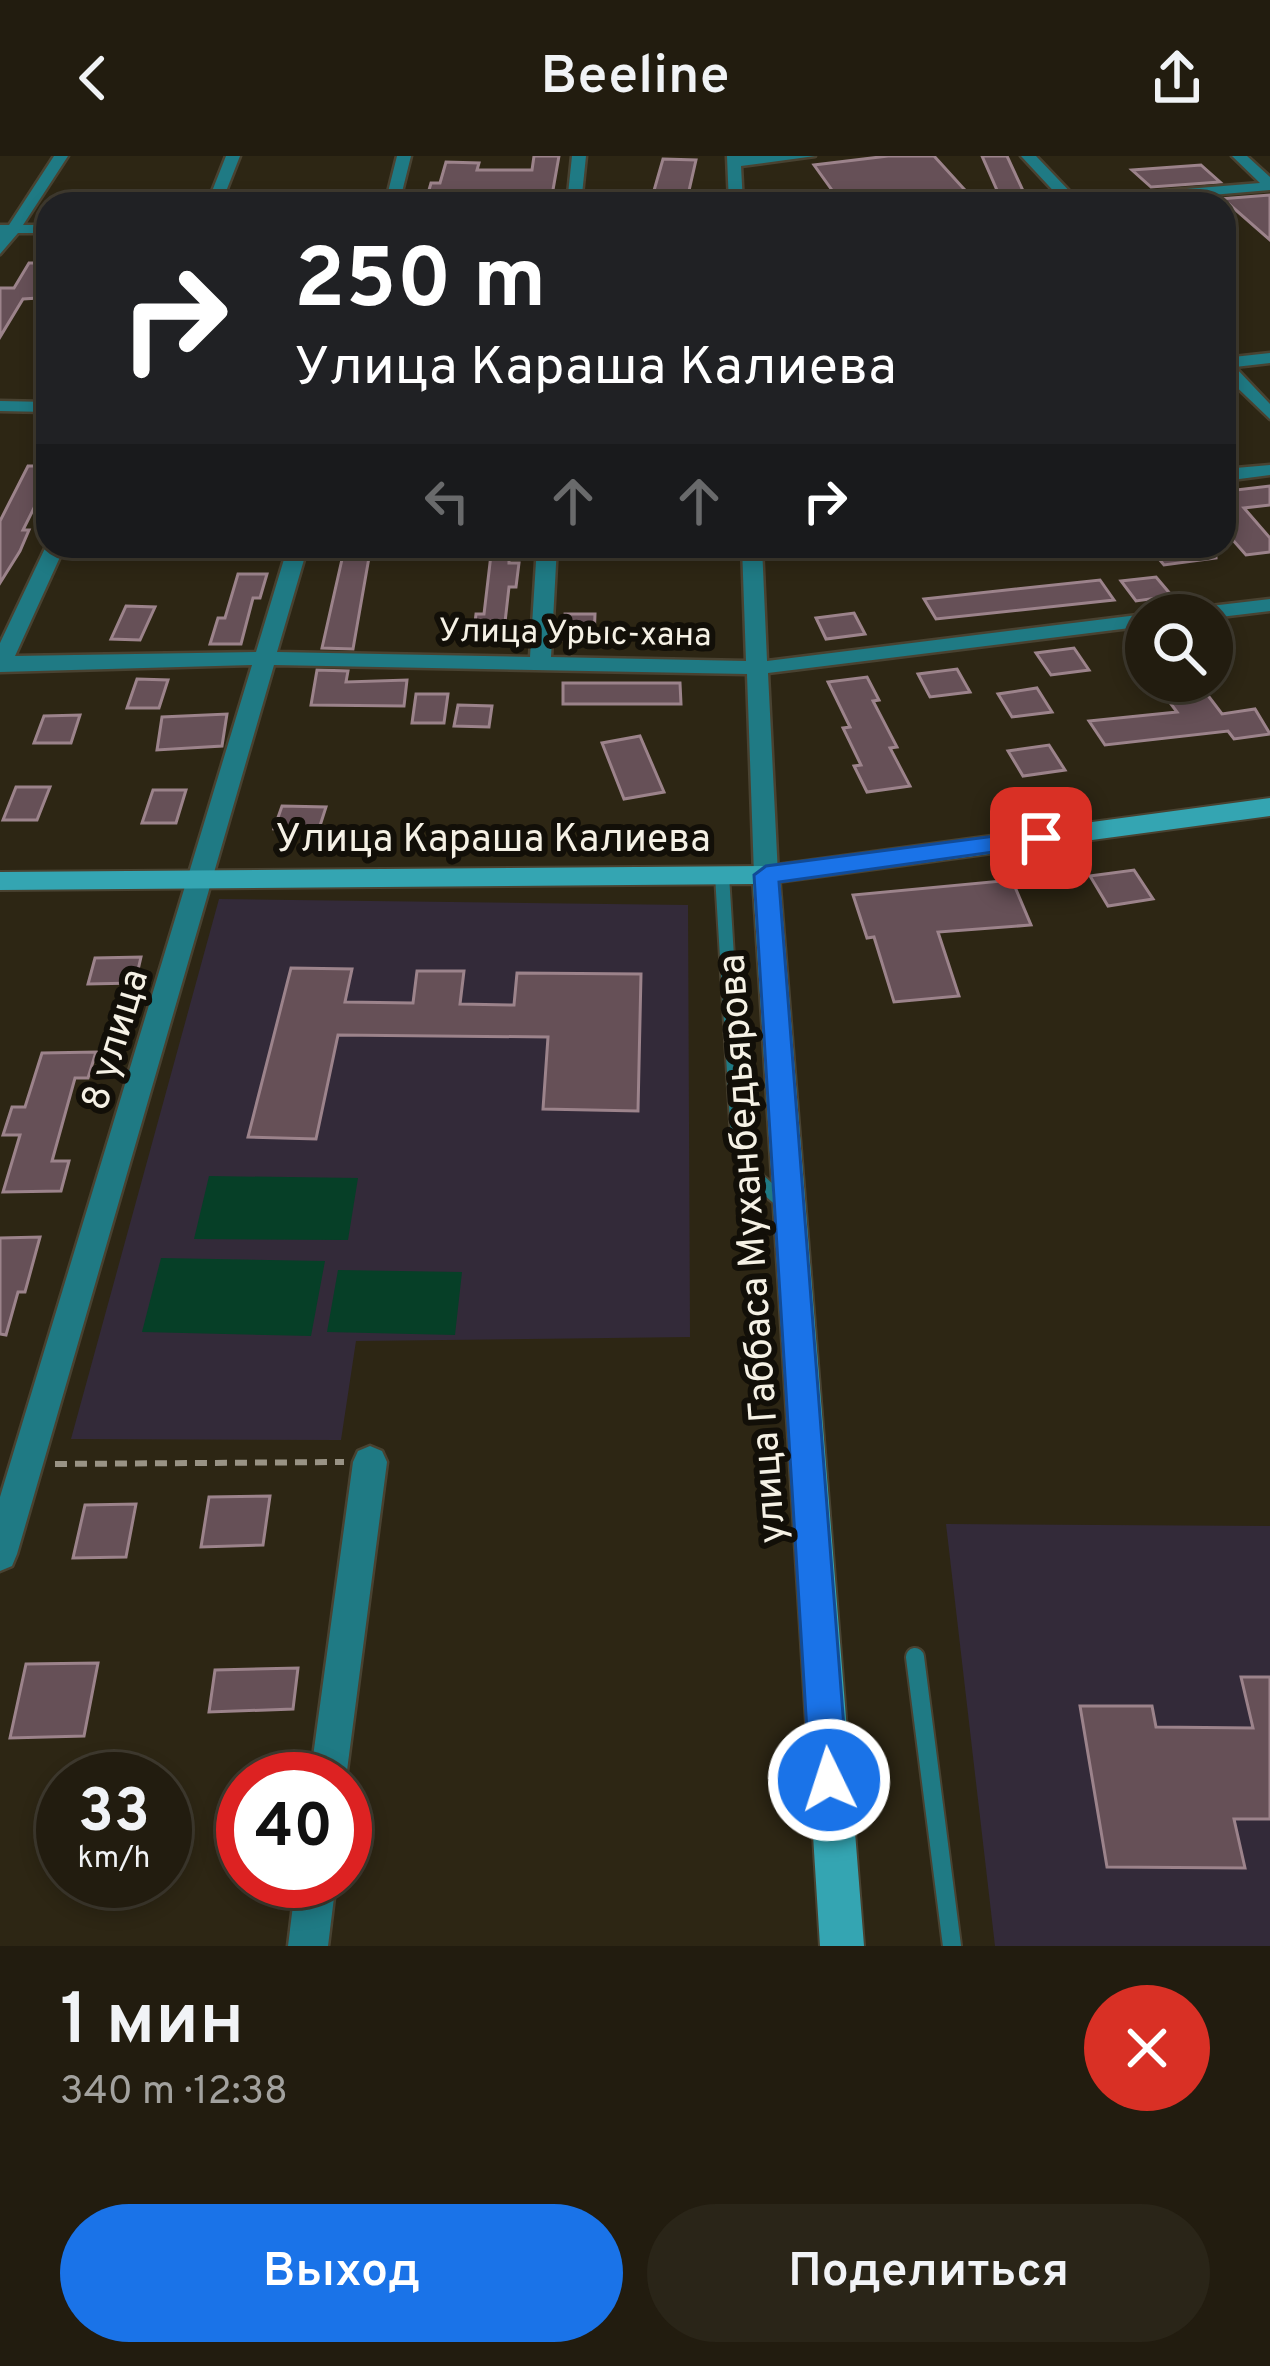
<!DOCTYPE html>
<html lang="ru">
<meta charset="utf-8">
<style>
:root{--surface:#221c0f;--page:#2a2518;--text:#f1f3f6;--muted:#a2a19e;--line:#3f3a2f;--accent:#1a73e8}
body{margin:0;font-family:Overpass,sans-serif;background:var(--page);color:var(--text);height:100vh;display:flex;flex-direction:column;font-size:45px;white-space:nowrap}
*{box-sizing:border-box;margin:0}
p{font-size:39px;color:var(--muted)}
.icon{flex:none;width:66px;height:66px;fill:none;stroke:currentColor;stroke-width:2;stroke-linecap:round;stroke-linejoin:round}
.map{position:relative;height:1790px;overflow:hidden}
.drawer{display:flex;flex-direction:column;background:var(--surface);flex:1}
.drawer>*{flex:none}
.banner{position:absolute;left:36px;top:36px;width:1200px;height:366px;border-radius:36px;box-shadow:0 6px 18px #0003,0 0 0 3px var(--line);background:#202124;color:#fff;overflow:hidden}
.controls{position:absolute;left:1125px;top:438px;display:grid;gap:24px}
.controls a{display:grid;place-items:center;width:108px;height:108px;border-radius:50%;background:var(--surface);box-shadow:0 6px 18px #0003,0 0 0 3px var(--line);font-size:60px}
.speed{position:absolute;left:36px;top:1596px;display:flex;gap:24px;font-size:60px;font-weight:700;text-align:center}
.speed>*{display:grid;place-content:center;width:156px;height:156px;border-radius:50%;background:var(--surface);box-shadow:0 6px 18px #0003,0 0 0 3px var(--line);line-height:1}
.speed small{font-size:30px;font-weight:400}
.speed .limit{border:18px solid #d22;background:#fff;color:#111}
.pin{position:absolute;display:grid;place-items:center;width:102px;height:102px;color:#fff;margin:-51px;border-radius:24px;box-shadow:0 6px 18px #0006}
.me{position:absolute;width:132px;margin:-66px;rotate:356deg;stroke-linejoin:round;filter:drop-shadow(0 0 9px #0008)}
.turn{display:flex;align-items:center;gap:42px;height:252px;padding:0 60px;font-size:54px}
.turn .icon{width:156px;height:156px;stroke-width:2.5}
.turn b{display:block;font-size:84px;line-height:102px}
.lanes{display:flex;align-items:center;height:114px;padding:0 60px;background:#0003;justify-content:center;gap:60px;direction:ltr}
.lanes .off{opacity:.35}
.round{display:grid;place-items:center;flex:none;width:126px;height:126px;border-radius:63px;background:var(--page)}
.head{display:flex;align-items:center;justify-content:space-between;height:204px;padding:0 60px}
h1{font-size:72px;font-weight:600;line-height:90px}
.action{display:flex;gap:24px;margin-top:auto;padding:24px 60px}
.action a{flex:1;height:138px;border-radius:72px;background:var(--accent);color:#fff;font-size:48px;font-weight:600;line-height:138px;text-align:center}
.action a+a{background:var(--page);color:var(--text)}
header{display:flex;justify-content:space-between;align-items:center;height:156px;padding:0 60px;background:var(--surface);font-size:54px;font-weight:600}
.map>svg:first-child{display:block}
.education{fill:#332a39}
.green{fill:#063f27}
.building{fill:#665057;stroke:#9c838b;stroke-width:3}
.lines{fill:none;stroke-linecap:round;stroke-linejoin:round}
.lane-far1-casing{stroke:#494231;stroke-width:18}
.lane-casing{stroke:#494231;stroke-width:22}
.street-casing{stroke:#494231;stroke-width:5}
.secondary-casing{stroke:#494231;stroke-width:4}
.path{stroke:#999385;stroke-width:6;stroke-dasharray:12 8;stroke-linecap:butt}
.lane-far1{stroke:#1f7a84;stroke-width:14}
.lane{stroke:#1f7a84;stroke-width:18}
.street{fill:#1f7a84;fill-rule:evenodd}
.secondary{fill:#34a5b2;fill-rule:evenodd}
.route{fill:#1a73e8;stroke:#114b97;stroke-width:3}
.labels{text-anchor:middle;stroke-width:12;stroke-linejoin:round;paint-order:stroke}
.far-street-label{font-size:33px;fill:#f5f1e5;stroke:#120f08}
.street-label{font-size:39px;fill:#f5f1e5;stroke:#120f08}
</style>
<header><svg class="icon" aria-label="back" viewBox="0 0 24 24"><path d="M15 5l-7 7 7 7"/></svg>Beeline<svg class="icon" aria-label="share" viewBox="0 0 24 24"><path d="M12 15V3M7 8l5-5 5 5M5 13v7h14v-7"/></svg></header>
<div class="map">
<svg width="1270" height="1790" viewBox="0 0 1270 1790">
<rect width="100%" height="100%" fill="#2d2614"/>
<g class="education">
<polygon points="219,743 688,749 690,1181 356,1185 341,1284 71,1283"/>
<polygon points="946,1368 1270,1370 1270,1790 995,1790"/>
</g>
<g class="green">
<polygon points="209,1020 358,1022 348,1084 194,1083"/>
<polygon points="161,1102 325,1105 311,1180 142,1176"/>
<polygon points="338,1114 462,1116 455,1179 327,1176"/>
</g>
<g class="building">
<polygon points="534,0 559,0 551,45 425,48 431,27 440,27 446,6 479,7 477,14 532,14"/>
<polygon points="888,0 934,0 974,44 951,46 946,41 842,48 814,9"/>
<polygon points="982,0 1007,0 1025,39 1000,41"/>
<polygon points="663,3 696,4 688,39 653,38"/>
<polygon points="1201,9 1220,26 1151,31 1132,14"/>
<polygon points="1270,39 1270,84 1229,48 1168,47"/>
<polygon points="29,107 48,107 48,122 38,142 23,143 0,181 0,132 14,132"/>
<polygon points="28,310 48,310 48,324 23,374 29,374 20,395 0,427 0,365"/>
<polygon points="1224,330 1228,335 1270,330 1270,349 1244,352 1270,382 1270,396 1246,399 1224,374"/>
<polygon points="345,390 371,390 353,493 322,492"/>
<polygon points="492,390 509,390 509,407 519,407 516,431 509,431 503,484 473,484 476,458 484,458"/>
<polygon points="1148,390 1215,390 1216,402 1164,409"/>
<polygon points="238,418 267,418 260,442 253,442 241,488 210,488 218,462 225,462"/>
<polygon points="1156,421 1172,440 1136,445 1121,425"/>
<polygon points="1100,424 1114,444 936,463 924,443"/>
<polygon points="126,450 155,451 140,484 111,483"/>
<polygon points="854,457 865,478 826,483 816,462"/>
<polygon points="565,458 595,458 594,484 564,484"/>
<polygon points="1074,492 1089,514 1051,519 1036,497"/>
<polygon points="957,513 970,536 930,541 918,518"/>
<polygon points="317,514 348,515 346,526 407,524 404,550 311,549"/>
<polygon points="867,521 879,544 873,545 897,591 890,592 910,630 867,636 854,610 861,609 843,572 850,571 828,526"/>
<polygon points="137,523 168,524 159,552 127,552"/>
<polygon points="1154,525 1197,525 1222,558 1255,553 1270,578 1234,583 1228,575 1105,589 1089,565 1177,556"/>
<polygon points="563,527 680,527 681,548 563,548"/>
<polygon points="1037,532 1052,556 1012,561 998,538"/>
<polygon points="416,538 448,538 444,567 412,567"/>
<polygon points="458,549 492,550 489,571 454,570"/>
<polygon points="227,558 222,590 157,594 162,561"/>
<polygon points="80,559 71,587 34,587 44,560"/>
<polygon points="640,580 664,636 624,643 602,587"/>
<polygon points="1049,589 1065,614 1023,620 1008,595"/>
<polygon points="16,631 50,631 37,664 3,664"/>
<polygon points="153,634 186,634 176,667 142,667"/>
<polygon points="282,650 326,651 318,676 274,673"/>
<polygon points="1134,714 1153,743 1108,750 1090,720"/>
<polygon points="1012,724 1031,769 938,776 959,840 894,846 874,781 867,782 853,739"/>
<polygon points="141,801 135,827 88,828 95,802"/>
<polygon points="291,812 352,813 345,846 413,847 417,815 464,815 460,848 514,849 517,817 641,818 638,955 543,953 548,881 338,879 316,983 248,981"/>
<polygon points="96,896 88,922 75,922 52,1005 69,1005 61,1035 3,1036 20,979 3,979 12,951 25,951 42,897"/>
<polygon points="40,1081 25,1136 18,1136 6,1179 0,1178 0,1082"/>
<polygon points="270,1340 263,1389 201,1391 209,1341"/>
<polygon points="136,1348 126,1401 73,1402 85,1349"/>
<polygon points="98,1507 84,1580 10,1582 26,1508"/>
<polygon points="298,1512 293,1553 209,1556 215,1514"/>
<polygon points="1241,1521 1270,1521 1270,1663 1234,1663 1245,1712 1107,1711 1080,1550 1152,1550 1156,1571 1253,1572"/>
</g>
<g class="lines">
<g class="lane-far1-casing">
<polyline id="lane-far1" points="722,719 738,982 750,1017 786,1049"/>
</g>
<g class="lane-casing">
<polyline id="lane" points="915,1501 952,1790"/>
</g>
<g class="street-casing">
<g id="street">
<polygon points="54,0 68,0 23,69 48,69 48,77 18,77 0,98 0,69 9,69"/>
<polygon points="226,0 240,0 221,48 207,48"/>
<polygon points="397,0 411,0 399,48 385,48"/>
<polygon points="572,0 586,0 581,48 567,48"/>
<polygon points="727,0 815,0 741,10 743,48 729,48"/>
<polygon points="1021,0 1036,0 1076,42 1260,27 1232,0 1247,0 1270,21 1270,34 1106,48 1048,48 1061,43"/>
<polygon points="1270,197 1270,207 1235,211 1270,248 1270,263 1224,219 1224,202"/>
<polygon points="0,245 48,246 48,256 0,255"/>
<polygon points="1270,309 1270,319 1224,325 1224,313"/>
<polygon points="48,386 48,390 65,390 15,500 256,496 288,390 308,390 277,496 530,501 537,390 557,390 551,501 746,505 742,390 762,390 767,505 1146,458 1151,459 1146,459 1146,470 768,517 778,719 766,727 754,719 747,518 274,509 17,1398 12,1410 0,1415 0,1341 252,509 0,516 0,487"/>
<polygon points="1270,443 1270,455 1212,462 1175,459 1185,453"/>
<polygon points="370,1290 382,1295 387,1306 345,1630 345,1623 310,1623 353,1306 358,1295"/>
<polygon points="296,1725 336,1725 328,1790 288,1790"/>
</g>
</g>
<g class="secondary-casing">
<polygon id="secondary" points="1270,642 1270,660 780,726 864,1790 820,1790 753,728 0,734 0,716 766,710"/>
</g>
<polyline class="path" points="55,1308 344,1306"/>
<use href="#lane-far1" class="lane-far1"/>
<use href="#lane" class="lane"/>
<use href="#street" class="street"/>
<use href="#secondary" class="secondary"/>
</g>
<polygon class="route" points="1041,674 1053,682 1050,688 779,726 848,1624 842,1637 829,1643 815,1637 810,1624 754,719 766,710"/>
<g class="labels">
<g class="far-street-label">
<text transform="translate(575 475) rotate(1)" y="12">Улица Урыс-хана</text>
</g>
<g class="street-label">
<text x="493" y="695">Улица Караша Калиева</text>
<text transform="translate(113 883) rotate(-73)" y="14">8 улица</text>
<text transform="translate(750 1093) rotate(-94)" y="14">улица Габбаса Муханбедьярова</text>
</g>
</g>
</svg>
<div class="controls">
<a><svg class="icon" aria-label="search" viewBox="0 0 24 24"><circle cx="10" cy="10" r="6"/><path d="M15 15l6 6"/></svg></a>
</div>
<div class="speed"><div>33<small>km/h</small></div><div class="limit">40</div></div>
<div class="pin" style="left:1041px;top:682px;background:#d93025"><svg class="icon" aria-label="arrive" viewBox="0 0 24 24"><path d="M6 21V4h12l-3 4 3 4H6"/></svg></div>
<svg class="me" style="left:829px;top:1624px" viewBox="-20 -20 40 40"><circle r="17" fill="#1a73e8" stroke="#fff" stroke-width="3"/><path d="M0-11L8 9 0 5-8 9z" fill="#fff"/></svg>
<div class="banner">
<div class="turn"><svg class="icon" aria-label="right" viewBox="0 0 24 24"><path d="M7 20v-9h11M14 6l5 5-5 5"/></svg><div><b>250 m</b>Улица Караша Калиева</div></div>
<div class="lanes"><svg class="icon off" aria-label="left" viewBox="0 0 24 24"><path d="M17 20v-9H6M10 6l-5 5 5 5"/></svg><svg class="icon off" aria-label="ahead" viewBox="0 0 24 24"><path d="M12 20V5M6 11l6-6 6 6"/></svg><svg class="icon off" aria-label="ahead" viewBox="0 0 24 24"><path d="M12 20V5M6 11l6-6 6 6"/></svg><svg class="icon" aria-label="right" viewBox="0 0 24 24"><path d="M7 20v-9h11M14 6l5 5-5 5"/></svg></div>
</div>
</div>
<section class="drawer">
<div class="head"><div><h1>1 мин</h1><p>340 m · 12:38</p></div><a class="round" style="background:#d93025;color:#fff"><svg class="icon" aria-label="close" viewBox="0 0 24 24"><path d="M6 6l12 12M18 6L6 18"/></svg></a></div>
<div class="action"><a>Выход</a><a>Поделиться</a></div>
</section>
